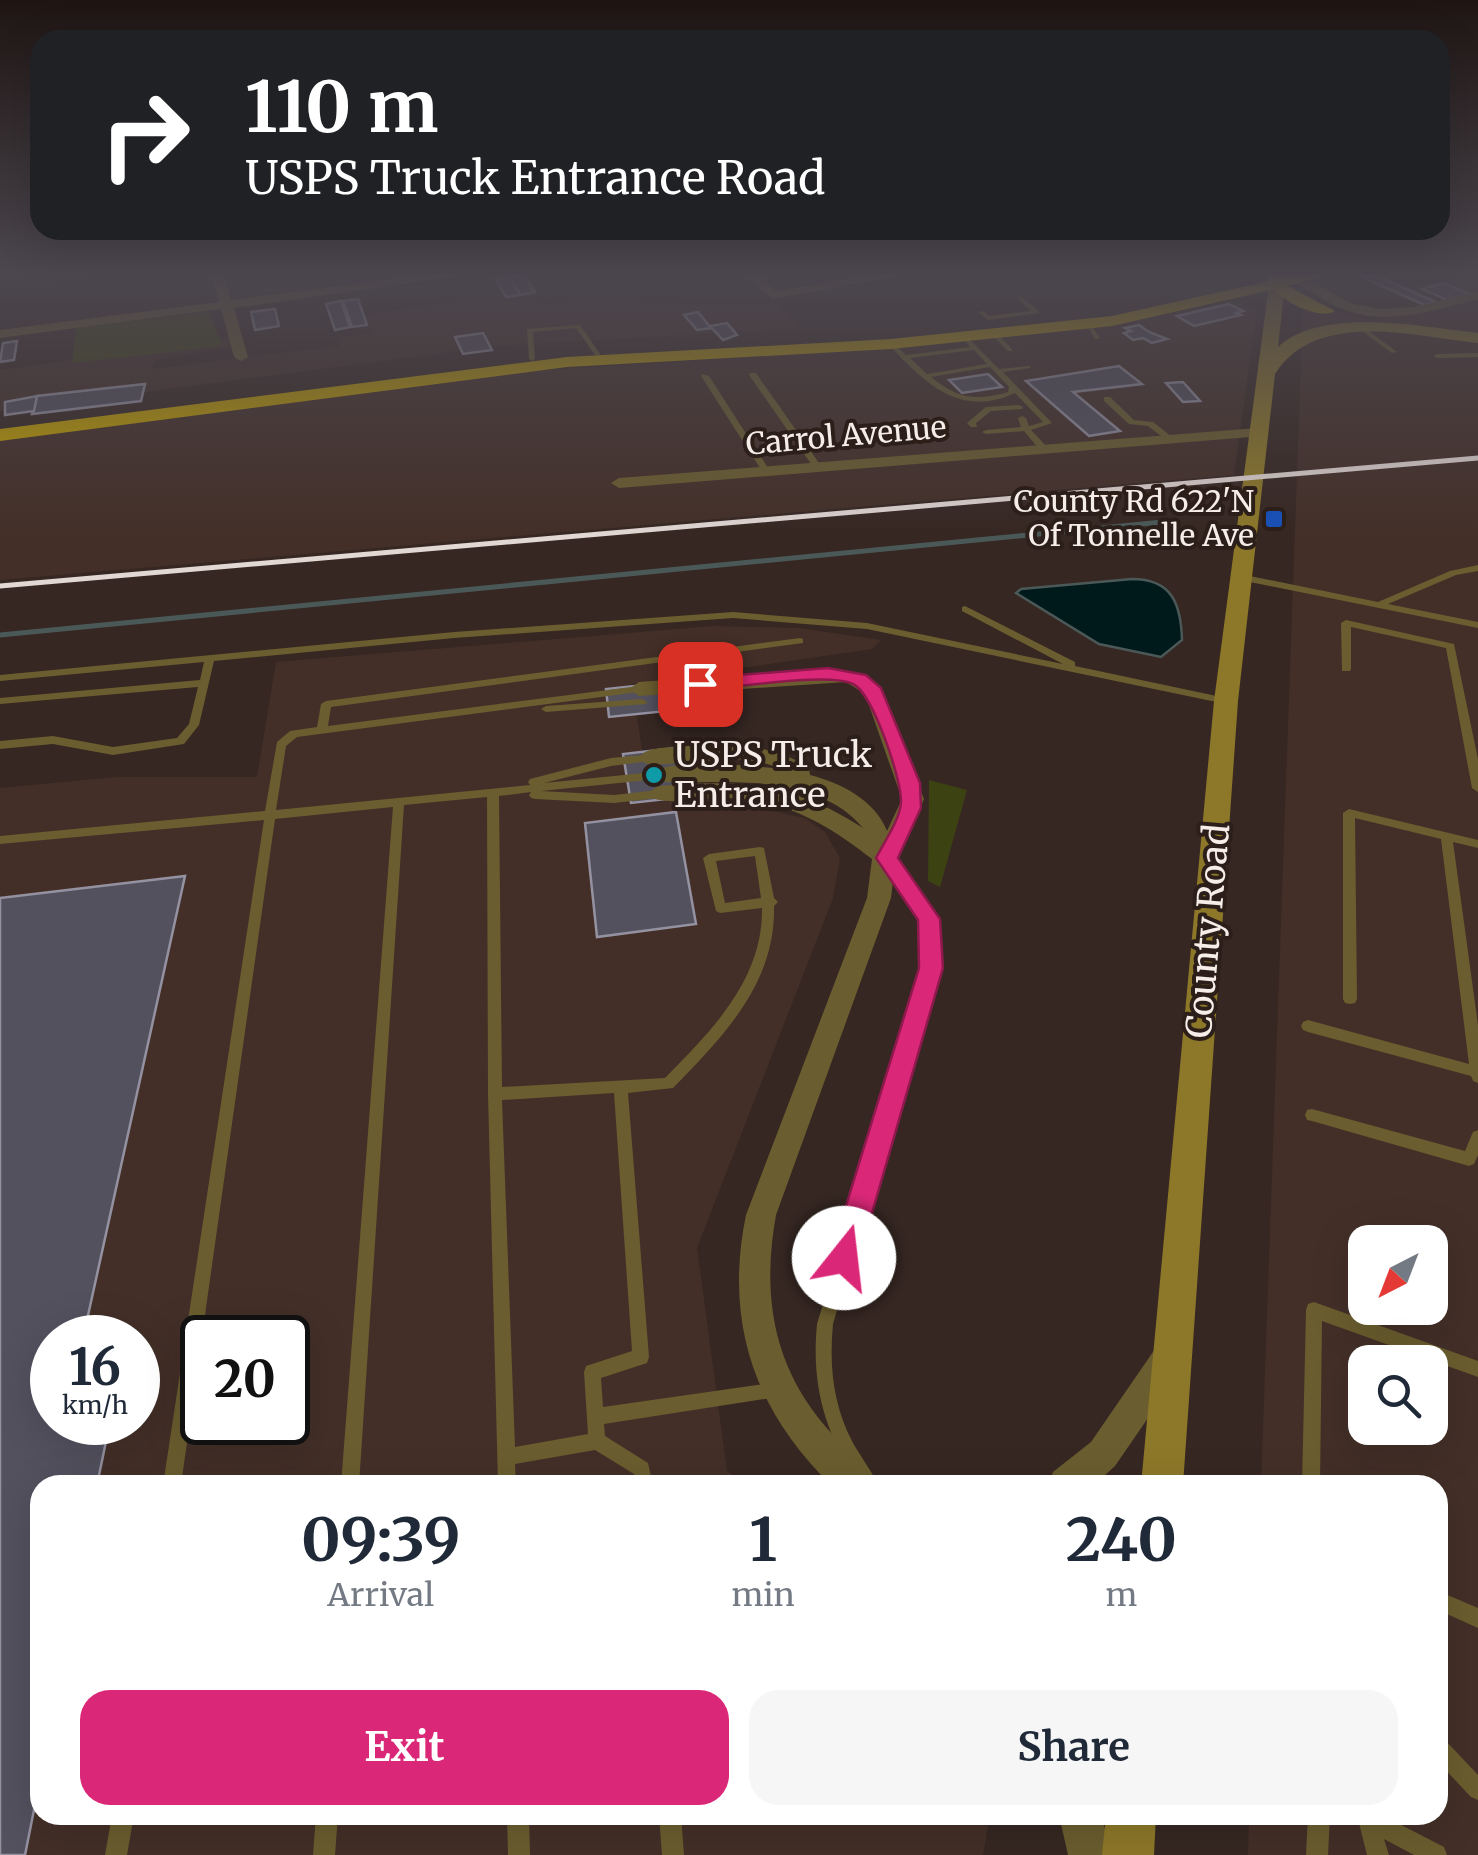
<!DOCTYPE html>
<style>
:root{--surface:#fff;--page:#f6f6f7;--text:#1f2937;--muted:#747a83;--accent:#db2777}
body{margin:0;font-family:Merriweather,serif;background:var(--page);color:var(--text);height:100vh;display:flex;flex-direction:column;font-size:38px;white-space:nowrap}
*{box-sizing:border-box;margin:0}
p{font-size:32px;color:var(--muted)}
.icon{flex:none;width:55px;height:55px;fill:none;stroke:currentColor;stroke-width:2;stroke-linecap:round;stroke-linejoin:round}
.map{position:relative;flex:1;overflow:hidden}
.drawer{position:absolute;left:30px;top:1475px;width:1418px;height:350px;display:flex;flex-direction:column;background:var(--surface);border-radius:30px;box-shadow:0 10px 40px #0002}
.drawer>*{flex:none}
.hud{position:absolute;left:30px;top:30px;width:1420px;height:210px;border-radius:30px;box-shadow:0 10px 40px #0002;background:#202124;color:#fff;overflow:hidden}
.needle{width:65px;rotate:222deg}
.tools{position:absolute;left:1348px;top:1225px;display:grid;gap:20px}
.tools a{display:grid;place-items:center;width:100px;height:100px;border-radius:20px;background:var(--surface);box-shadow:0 10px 40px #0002;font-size:50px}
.speed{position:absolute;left:30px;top:1315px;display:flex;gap:20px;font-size:50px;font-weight:700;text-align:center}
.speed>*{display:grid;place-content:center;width:130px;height:130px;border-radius:50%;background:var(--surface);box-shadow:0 10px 40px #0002;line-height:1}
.speed small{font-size:25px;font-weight:400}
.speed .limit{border:5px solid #111;border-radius:15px;background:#fff;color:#111}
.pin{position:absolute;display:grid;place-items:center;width:85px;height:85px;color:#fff;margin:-42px;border-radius:20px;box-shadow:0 5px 15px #0006}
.me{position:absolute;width:110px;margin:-55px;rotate:16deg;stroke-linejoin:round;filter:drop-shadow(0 0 8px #0008)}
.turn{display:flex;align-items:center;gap:35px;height:210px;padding:0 50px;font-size:45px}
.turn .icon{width:130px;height:130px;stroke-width:2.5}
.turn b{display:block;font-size:70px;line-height:85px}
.eta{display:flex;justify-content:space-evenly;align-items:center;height:170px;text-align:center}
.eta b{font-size:60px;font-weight:700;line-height:70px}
.action{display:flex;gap:20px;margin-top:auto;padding:20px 50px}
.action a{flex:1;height:115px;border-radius:30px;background:var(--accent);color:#fff;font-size:40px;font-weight:700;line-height:115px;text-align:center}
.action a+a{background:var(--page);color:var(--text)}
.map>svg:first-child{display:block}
.built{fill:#432f28;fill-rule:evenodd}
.green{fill:#3d4213}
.water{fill:#00191a;stroke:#4a5958;stroke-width:2.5}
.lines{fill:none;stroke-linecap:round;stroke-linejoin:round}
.stream{stroke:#4a5958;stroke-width:5}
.building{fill:#54515f;stroke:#9491a1;stroke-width:2.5}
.lane{fill:#6a5d2f;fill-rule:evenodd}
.street{fill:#6a5d2f;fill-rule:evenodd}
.secondary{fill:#8d7829;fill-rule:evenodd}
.highway{fill:#c19f00;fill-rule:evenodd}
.rail{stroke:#e1d7d3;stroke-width:5}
.route{fill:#db2777;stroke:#8e194d;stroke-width:2.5}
.transit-dot{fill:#1a4fb4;stroke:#2c1e19;stroke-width:4}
.culture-dot{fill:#0f9aa8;stroke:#2c1e19;stroke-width:4}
.labels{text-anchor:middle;stroke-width:8;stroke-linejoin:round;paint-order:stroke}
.far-street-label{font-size:30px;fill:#f6ede9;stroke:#2c1e19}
.far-poi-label{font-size:30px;fill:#f6ede9;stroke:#2c1e19;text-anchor:end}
.poi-label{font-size:35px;fill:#f6ede9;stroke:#2c1e19;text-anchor:start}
.street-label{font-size:35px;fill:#f6ede9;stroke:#2c1e19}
</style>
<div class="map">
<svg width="1478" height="1855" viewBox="0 0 1478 1855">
<rect width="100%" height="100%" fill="#362722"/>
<g class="built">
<path d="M1478,276V1855H1248L1249,1815H1438V1485H1261L1303,305L1371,320L1476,295L1447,282ZM1365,1242H1430V1308H1365ZM1365,1362H1430V1428H1365Z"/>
<polygon points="531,290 540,305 634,294 640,303 778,304 801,328 497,346 0,411 0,370 235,337 241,345 158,359 150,369 340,346 339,337 373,333 364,315"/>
<polygon points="1231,301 1257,310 1234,475 0,580 0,439 514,372 871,349 1139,320"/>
<path d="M713,626L799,628L881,640L872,649L631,684L651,801L707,797L805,818L825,832L840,858L833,898L697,1248L727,1471L748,1485H40V1815H990L983,1855H0V788L117,777H257L276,662ZM52,1338H138V1422H52ZM202,1338H288V1422H202Z"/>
</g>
<g class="green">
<polygon points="209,312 222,346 72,363 76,328"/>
<polygon points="929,780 967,790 940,887 928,881"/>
</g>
<path class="water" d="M1132,579C1172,579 1181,604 1182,640L1161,657L1099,644L1016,593L1021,589Z"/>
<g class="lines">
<polyline class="stream" points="0,635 1173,521"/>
</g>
<g class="building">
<polygon points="524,276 535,292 520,295 510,277"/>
<polygon points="1360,276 1377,276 1436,302 1424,305"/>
<polygon points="510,277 520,295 506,297 496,279"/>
<polygon points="1444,283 1469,294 1447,300 1422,289"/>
<polygon points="358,299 367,325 352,327 343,301"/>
<polygon points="341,301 350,327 335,330 326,304"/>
<polygon points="1229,304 1243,311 1236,313 1241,315 1194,326 1177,316"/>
<polygon points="275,309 279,326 255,330 251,312"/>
<polygon points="698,312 711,328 697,330 684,315"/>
<polygon points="727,323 737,335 723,340 710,326"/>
<polygon points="1139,325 1149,332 1167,339 1152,343 1143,338 1133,340 1124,333 1131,331 1125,328"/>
<polygon points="483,333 492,350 463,354 455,337"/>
<polygon points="17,341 14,360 0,362 3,343"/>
<polygon points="1119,366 1142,384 1073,392 1120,431 1089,436 1026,381"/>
<polygon points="988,374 1002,387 962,393 949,380"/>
<polygon points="1183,382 1200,401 1183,402 1166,383"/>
<polygon points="145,384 141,401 32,414 37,396"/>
<polygon points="37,396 34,411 5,415 5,402"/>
<polygon points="662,683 667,711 609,717 606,689"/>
<polygon points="675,748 685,797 631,803 623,754"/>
<polygon points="676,812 696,924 597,937 585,823"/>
<polygon points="185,876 83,1338 52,1338 52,1422 110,1422 97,1485 40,1485 40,1780 25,1855 0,1855 0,898"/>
</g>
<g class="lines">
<g class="lane">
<polygon points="1020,296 1039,311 1039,313 988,320 978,312 983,311 989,316 1031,311 1018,299"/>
<polygon points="1085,322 1089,322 1100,338 1099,339 1095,339"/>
<polygon points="580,325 600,354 599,355 595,355 576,328 533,332 535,359 532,361 529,359 527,329"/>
<polygon points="1362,329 1366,329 1397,352 1392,353 1362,331"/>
<polygon points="992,333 996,333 1012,349 1012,351 1008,351 992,335"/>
<path d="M965,335L999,369L1030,366V368L1003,372L1052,423L1031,430L1046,446V450H1040L1024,431L986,434L982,432L986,430L1021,427L1018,418L1022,416L1026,418L1029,426L1043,422L1015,393C959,419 924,382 888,344L893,343L906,355L970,347L962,337ZM974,350L987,364L927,374L910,358ZM990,367L1009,387L1008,392C975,401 958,399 931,377Z"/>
<polygon points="1478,353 1478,357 1437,358 1434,356 1437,354"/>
<polygon points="750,373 756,373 821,466 820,468 814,468 749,375"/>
<polygon points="702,374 709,376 770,471 769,473 762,471 701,376"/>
<polygon points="1104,397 1110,397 1134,420 1153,422 1172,437 1165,439 1148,426 1129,424 1104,401"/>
<polygon points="1019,405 1023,407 1022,409 991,411 976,423 977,427 971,427 967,423 986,407"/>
<polygon points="1478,565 1478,571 1456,575 1388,604 1478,622 1478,628 1240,580 1235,577 1240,574 1378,602 1450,571"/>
<polygon points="965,606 1075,662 1075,666 1226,698 1231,701 1226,704 867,629 733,618 454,638 214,661 199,725 184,744 113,755 53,744 0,749 0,741 53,736 113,747 177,738 189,724 198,687 0,704 0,698 200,680 204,662 0,681 0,675 454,632 733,612 867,623 1063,664 962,611 962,607"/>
<polygon points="1346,620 1454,644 1478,759 1478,792 1472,788 1446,648 1351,627 1351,669 1350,671 1342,671 1341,623"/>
<path d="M800,638L803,639V643L331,707L328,726L639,686L644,689L639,692L297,737L286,746L276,810L530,785L528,782L530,779L611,758L654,754L655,757L650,761L611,766L544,783L654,772L658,773L660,776L658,779L541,791L614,795L658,790L664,794L658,798L614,803L535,799L531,798L529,795L531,792L499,796L502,1087L665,1078C712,1030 763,980 762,908L720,913L716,911L703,858L709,854L760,847L764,848L774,898L778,902L774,906C776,983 723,1037 673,1088L628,1093L649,1357L647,1363L601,1378L603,1407L778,1382L784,1384L786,1390L784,1396L604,1424L605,1436L648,1463L653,1485H635L634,1474L595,1450L515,1464L516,1485H498L488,1094L487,797L404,805L359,1485H341L393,807L275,819L181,1485H163L264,820L0,844V836L265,811L277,742L290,731L317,727L321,704L326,701ZM755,856L761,898L725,903L716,861ZM614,1093L632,1351L586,1366L584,1372L588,1434L515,1447L502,1100Z"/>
<polygon points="642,699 647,702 646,704 546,712 541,709 546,706"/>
<polygon points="1349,809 1478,840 1478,848 1453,842 1478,1025 1478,1083 1473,1081 1471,1076 1308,1032 1303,1030 1301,1026 1303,1022 1308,1020 1469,1064 1441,839 1355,818 1357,999 1355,1003 1350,1004 1345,1003 1343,999 1343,813"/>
<path d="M887,854L891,855L935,919L937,968L833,1324C829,1366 833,1405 853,1443C861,1457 871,1470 878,1485H859C825,1433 811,1386 817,1324L925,968L923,920L881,858Z"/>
<polygon points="1312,1109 1465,1151 1473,1132 1478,1130 1478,1155 1474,1164 1469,1166 1312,1121 1307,1120 1305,1115 1307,1110"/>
<polygon points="1314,1302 1478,1361 1478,1377 1322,1321 1320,1485 1302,1485 1306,1310 1308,1304"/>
<polygon points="1438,1591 1478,1608 1478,1628 1438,1610"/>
<polygon points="1438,1737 1445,1740 1478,1775 1478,1800 1471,1797 1438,1762"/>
<polygon points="112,1815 134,1815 127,1855 105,1855"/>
<polygon points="316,1815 338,1815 335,1855 313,1855"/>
<polygon points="507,1815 529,1815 530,1855 508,1855"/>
<polygon points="659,1815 681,1815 684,1855 662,1855"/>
<polygon points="1308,1815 1330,1815 1328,1855 1306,1855"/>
<polygon points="1357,1815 1382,1815 1444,1847 1447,1855 1414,1855 1384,1839 1389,1855 1367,1855"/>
</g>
<g class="street">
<polygon points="212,276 224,276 231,300 419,276 457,276 234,308 248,357 241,361 234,357 221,309 0,338 0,330 219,302"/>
<polygon points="747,276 760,276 775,291 867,276 899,276 772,299"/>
<path d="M1300,276L1353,304L1380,309L1413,307L1478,291V299C1435,310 1389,326 1345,310C1327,304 1312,291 1296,283V277Z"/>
<polygon points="1258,428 1266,433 1263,436 619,488 611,483 619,478"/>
<path d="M828,668L860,673L881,687L924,799L895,864L891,898L776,1215C762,1293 772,1364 825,1426C841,1445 865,1462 875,1485H831C754,1410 724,1321 746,1215L867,898L872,859C828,825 786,800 730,798C710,797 658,808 647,794L658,786C740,779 792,782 863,828C803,755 660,796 643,776C659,758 754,765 780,769C737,749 696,766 652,764C643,764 645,763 639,757C648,747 663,748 676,747C724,742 766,742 809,767L810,775C841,783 875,800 887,831L902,799L865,694L846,682L639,696L629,689L639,682Z"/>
<polygon points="1167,1344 1179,1349 1184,1361 1179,1373 1115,1466 1094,1485 1048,1485 1053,1472 1091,1442 1155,1349"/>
<polygon points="1059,1815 1101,1815 1112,1855 1068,1855"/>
</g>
<g class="secondary">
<path d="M1277,280L1285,285L1278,347C1322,306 1423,327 1478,333V343C1413,336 1316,309 1275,374L1238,701L1183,1485H1141L1214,701L1269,285Z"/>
<polygon points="1106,1815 1156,1815 1154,1855 1102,1855"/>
</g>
<path class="highway" d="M1267,276H1322L1288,286L1335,311C1321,320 1284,303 1275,289L1112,326L891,349L567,367L0,441V429L567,357L891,339L1112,316L1270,281Z"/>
<polyline class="rail" points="0,586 1478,458"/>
</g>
<linearGradient id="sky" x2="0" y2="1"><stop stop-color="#1e1513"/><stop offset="0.51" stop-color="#4c474f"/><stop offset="1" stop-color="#4c474f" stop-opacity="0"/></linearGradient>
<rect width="1478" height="536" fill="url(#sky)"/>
<path class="route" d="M828,668L866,675L881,688L920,783L921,808L898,858L940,919L943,968L859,1258L854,1268L844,1272L834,1268L830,1258L919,968L918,920L876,858C884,842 900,820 901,802C902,781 873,693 853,684C827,672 733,688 700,690L691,684L700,678Z"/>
<rect class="transit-dot" x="1264" y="509" width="20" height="20" rx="5"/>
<circle class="culture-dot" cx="654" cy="775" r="10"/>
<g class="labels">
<g class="far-street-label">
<text transform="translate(846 436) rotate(-5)" y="10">Carrol Avenue</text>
</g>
<g class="far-poi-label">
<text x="1254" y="512">County Rd 622'N<tspan x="1254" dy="34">Of Tonnelle Ave</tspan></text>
</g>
<g class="poi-label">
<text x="674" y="767">USPS Truck<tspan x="674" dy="40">Entrance</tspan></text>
</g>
<g class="street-label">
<text transform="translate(1208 931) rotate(-85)" y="12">County Road</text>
</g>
</g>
</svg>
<div class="tools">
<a><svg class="needle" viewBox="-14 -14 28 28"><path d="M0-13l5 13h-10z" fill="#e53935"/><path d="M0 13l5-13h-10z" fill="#747a83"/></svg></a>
<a><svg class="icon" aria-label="search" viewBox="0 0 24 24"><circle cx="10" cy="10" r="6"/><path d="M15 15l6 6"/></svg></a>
</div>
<div class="speed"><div>16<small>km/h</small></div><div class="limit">20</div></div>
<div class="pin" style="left:700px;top:684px;background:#d93025"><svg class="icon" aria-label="arrive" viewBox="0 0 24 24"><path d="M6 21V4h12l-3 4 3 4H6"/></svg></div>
<svg class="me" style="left:844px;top:1258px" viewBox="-20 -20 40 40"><circle r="19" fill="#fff"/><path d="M0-13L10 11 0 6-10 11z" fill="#db2777"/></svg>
<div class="hud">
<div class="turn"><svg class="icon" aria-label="right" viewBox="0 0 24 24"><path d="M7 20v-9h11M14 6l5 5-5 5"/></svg><div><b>110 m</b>USPS Truck Entrance Road</div></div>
</div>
<section class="drawer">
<div class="eta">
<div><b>09:39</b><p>Arrival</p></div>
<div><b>1</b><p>min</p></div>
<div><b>240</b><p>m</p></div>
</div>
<div class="action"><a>Exit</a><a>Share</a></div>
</section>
</div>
